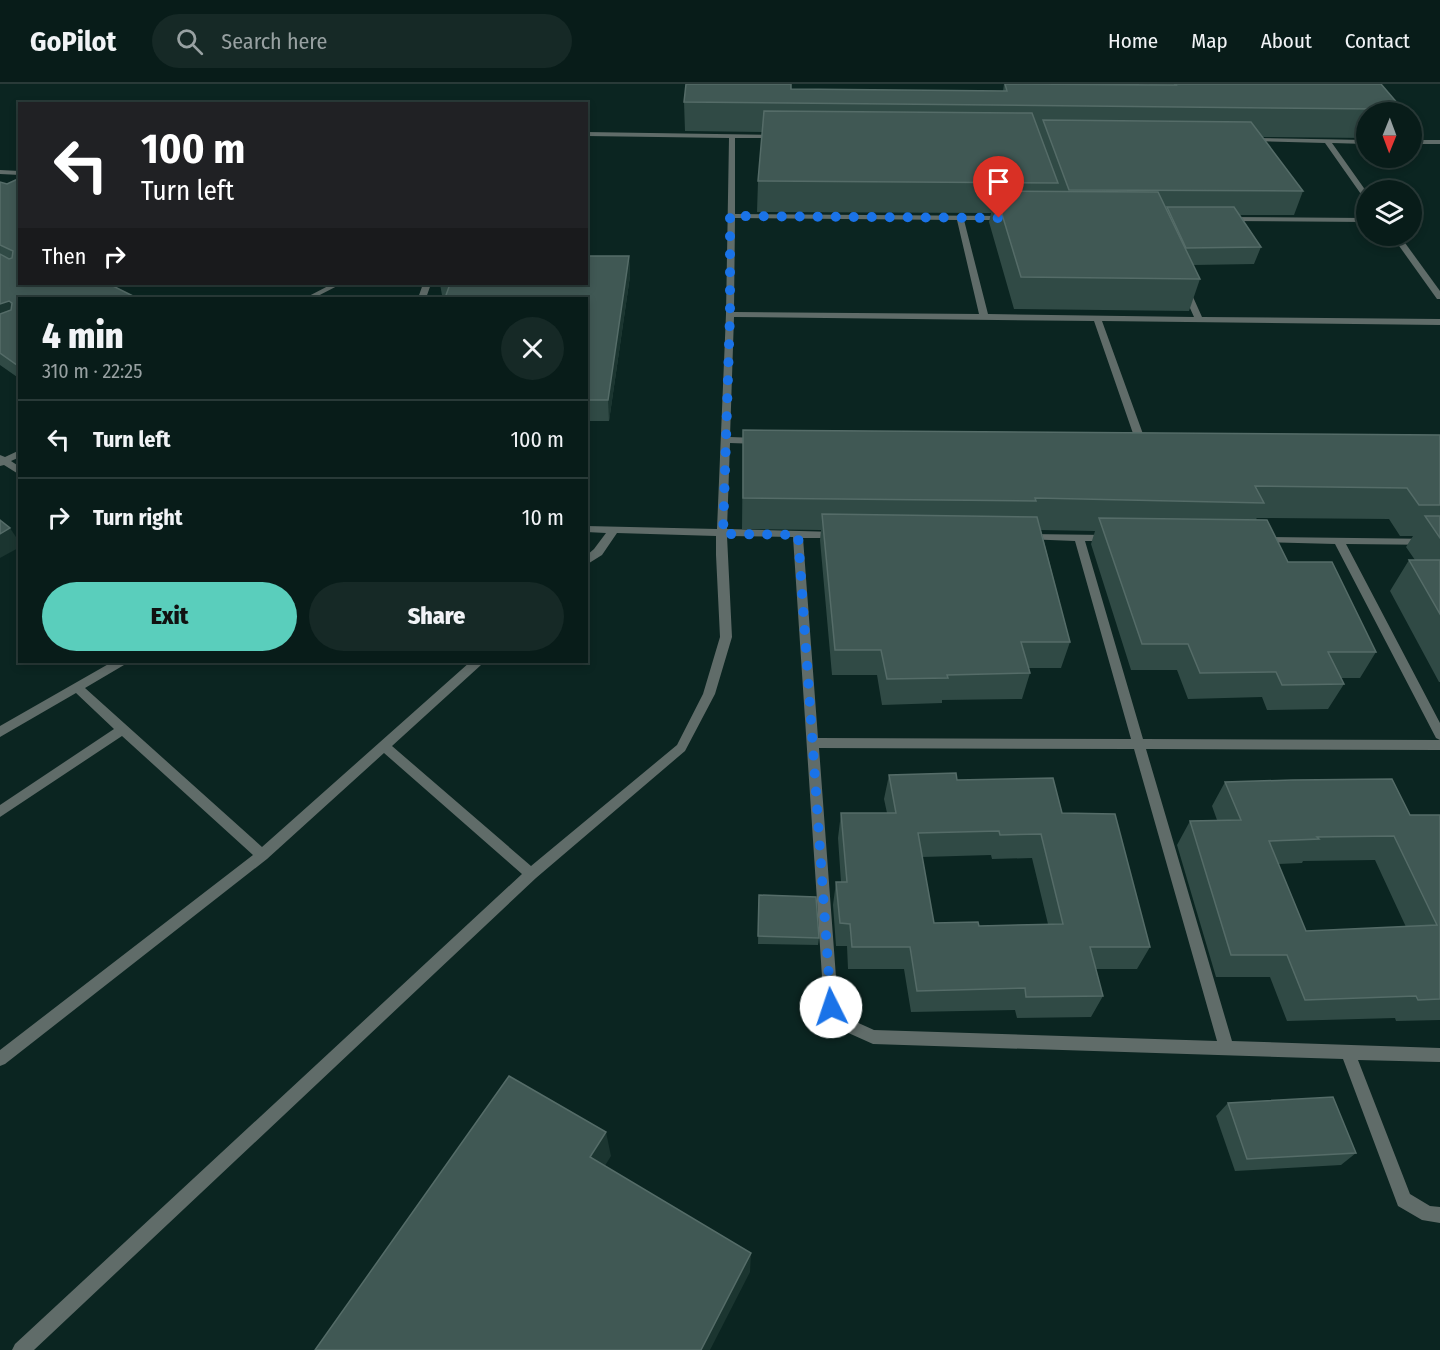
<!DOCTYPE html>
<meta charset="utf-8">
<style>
:root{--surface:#081c19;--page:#162926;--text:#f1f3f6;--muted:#98a1a2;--line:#293a38;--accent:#5acebc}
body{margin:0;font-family:"Fira Sans Condensed",sans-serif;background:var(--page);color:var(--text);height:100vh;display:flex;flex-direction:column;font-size:22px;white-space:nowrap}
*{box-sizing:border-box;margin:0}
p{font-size:20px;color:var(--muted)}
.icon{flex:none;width:33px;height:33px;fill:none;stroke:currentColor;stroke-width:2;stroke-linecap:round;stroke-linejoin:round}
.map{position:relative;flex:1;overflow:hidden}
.drawer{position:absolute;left:18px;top:213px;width:570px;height:366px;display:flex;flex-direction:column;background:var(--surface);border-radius:0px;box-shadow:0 3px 9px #0003,0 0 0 2px var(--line)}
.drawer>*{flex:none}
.hud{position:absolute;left:18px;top:18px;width:570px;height:183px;border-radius:0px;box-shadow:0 3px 9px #0003,0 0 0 2px var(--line);background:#202124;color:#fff;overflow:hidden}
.needle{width:39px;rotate:181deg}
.fabs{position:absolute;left:1356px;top:18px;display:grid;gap:12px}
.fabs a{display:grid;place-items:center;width:66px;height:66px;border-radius:50%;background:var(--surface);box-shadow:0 3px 9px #0003,0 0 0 2px var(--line);font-size:30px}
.pin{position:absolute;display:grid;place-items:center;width:51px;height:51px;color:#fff;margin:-62px -26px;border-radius:50% 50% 50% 0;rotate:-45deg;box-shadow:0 0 6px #0007}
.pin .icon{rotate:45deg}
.me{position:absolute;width:66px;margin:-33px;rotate:356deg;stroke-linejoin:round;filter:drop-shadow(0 0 4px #0008)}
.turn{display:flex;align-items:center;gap:21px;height:126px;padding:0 24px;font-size:27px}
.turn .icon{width:78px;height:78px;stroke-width:2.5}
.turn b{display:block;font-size:42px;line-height:51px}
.then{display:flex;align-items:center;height:57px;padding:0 24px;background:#0003;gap:12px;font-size:22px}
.round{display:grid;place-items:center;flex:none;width:63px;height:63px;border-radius:32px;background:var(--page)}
.headline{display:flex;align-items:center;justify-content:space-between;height:102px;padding:0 24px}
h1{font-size:36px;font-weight:800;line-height:45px}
.action{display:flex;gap:12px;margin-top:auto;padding:12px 24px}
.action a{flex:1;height:69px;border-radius:36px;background:var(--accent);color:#111;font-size:24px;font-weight:800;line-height:69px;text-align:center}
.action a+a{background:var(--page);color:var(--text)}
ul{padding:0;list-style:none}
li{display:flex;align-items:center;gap:18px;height:78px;padding:0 24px;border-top:2px solid var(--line)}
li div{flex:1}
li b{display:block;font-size:22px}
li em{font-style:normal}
header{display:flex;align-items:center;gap:36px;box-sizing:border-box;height:84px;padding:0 30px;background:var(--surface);border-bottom:2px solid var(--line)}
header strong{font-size:28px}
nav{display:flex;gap:33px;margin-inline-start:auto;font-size:21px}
.search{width:420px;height:54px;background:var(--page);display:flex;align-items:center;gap:15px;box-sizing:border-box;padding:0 21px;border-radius:33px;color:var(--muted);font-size:22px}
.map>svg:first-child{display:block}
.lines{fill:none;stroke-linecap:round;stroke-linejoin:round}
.minor{fill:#606c69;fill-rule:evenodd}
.wall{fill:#304a45;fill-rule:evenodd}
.shaded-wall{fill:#1b3530}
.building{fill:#405854;stroke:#556c68;stroke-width:1.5;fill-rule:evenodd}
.route{stroke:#1a73e8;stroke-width:10;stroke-dasharray:0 18}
</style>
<header>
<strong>GoPilot</strong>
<div class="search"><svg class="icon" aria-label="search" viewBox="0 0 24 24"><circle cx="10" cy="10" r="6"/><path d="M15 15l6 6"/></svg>Search here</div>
<nav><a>Home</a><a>Map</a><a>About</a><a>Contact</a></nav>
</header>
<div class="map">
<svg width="1440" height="1266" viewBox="0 0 1440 1266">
<rect width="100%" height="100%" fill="#0b2521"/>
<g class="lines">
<g class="minor">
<path d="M586,48L779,51V53L777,54H735V130L1008,132V136H964L988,230L1194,233L1181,204L1185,202L1189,204L1202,233L1440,235V241L1102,237L1147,361L1142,364L1137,361L1094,237L734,233L730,353L758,354L763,357L758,360L730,359L727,445L837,448L842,451L837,454H803L818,654L1131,655L1075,457L1025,455L1024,453L1025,451L1029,450L1107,451L1112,454L1107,457H1085L1143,655L1440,656V666L1146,665L1232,957L1440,964V978L1358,976L1410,1110L1430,1122L1440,1123V1139L1422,1136L1398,1122L1343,975L873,960L844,947L824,923L793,453L727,452L732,553L715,610L685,667L536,794L34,1266H12L15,1260L522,790L384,669L267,775L5,980L0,982V966L253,771L122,652L0,733V721L114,645L76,609L0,653V642L112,578H125L124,581L85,604L262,763L470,578H482L481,581L392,662L531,782L677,661L703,610L720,553L716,471V452L617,449L602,471L586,481V472L594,465L606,449L586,448V442L717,445L726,230L729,54L586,52ZM735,134L957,136L979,230L734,228ZM819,664L1134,665L1217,957L874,946L854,937L838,920Z"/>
<polygon points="1251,54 1366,56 1366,60 1332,59 1366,107 1366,113 1363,113 1325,59 1249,57 1249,55"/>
<rect x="1412" y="56" width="28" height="4"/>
<polygon points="0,86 20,87 20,91 0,90"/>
<polygon points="1224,133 1366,134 1366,138 1227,137 1223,135"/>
<polygon points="1392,152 1400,152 1440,207 1440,215 1437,215"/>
<polygon points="332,200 341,200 314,214 305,214"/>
<polygon points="423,200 431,200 426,214 418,214"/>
<polygon points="20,366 20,373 11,377 20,383 20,391 4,381 0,382 0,371 5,373"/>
<polygon points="1263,453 1440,455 1440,461 1346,460 1440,639 1440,656 1436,654 1335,460 1259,458 1258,456 1259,454"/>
</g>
</g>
<g class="wall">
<polygon points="1004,0 1150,1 1149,0 1381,0 1405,28 1366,28 1366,55 1366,54 1262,53 1303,107 1294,131 1240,131 1261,163 1254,180 1193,181 1200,195 1189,227 1014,225 989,138 991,129 757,128 758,97 763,48 685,47 684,18 791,5 1003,7"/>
<polygon points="0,98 7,100 20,200 117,200 113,201 20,214 20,295 0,281"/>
<polygon points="629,172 630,192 609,337 586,337 586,214 442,211 440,200 586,200"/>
<polygon points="743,346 1440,351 1440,598 1439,598 1390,507 1409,476 1415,476 1406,463 1413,452 1400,452 1389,435 1257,434 1256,435 1288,478 1376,568 1360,594 1341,594 1344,600 1328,625 1267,626 1262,613 1188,615 1177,586 1131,586 1091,460 1095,447 1041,446 1070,558 1061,584 1029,584 1030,589 1022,615 942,616 942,619 882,621 877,591 832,591 820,456 821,446 742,445"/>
<path d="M889,691L957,696L1062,729L1150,863L1137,885H1096L1103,912L1091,933L1017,934L1015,926L911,928L904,885H848L847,862H836L833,821L836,798H841L838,754L841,729H887L884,715ZM991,771L992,775L1032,774L1048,840L979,842L934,839L922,773Z"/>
<path d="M1225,698L1410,731H1440V936L1396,937L1395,934L1287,937L1270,893H1216L1177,761L1190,737L1217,736L1212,722ZM1375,776L1406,843L1306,847L1278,780L1302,779L1303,777Z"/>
<polygon points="759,811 819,854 818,861 758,860"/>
<polygon points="1228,1019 1356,1069 1341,1081 1235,1087 1216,1032"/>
</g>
<g class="shaded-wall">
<polygon points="629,172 630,192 609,337 608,316"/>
<polygon points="9,217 19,236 0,244 0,220"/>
<polygon points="10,444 20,459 20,463 0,474 0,450"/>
<polygon points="606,1048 611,1072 596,1096 590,1073"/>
<polygon points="751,1169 750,1188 710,1266 701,1266"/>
</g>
<g class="building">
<polygon points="686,0 791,0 791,5 1007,7 1005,0 1176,1 1175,0 1381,0 1405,28 1380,28 1378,25 684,18"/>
<polygon points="764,27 1032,29 1058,99 758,97"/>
<polygon points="1043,36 1251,38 1303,107 1069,106"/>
<polygon points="20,94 20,180 18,181 20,182 20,200 109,200 137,214 20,214 20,279 17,281 0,269 0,230 11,226 12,219 9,217 0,220 0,170 9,175 12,174 13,167 0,161 0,98 7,100"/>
<polygon points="995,107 1158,108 1200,195 1021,193"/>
<polygon points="1167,123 1234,123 1261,163 1186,164"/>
<polygon points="586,172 629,172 608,316 586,316 586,214 445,214 450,200 586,200"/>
<polygon points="743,346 1440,351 1440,421 1419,421 1407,404 1255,402 1264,419 1035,414 1036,417 743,414"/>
<polygon points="822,430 1037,433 1070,558 1021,558 1030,589 947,591 948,594 887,595 881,566 835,566"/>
<polygon points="1425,432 1440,432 1440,454"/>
<polygon points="1099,434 1267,436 1288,478 1332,478 1376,568 1328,568 1344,600 1282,601 1276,588 1200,589 1188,560 1142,560"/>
<polygon points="0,436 10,444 0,450"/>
<polygon points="1409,476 1440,476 1440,530"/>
<path d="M956,689L957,696L1053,694L1062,729L1115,730L1150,863H1090L1103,912L1026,913L1025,904L917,907L910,863H852L850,840L840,839L836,798H847L841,729H896L889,691ZM999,747L1000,751L1041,750L1063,840L979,842L978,838L934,839L918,749Z"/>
<path d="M1392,695L1410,731H1440V915L1418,916L1416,912L1305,916L1287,871H1231L1190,737L1241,736L1225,698L1292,696ZM1394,752L1437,841L1306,847L1269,757L1319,755L1317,753Z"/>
<polygon points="759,811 816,813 819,854 758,852"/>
<polygon points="509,992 606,1048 590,1073 751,1169 701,1266 315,1266"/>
<polygon points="1333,1013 1356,1069 1247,1075 1228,1019"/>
</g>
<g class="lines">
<polyline class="route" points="831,923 798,451 723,450 730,230 730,132 999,134"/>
</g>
</svg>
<div class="fabs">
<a><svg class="needle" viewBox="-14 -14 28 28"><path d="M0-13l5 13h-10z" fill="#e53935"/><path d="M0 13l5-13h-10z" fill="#98a1a2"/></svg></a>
<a><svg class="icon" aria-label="layers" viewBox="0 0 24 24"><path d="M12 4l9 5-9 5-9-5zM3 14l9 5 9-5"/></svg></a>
</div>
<div class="pin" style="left:999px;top:134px;background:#d93025"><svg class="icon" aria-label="arrive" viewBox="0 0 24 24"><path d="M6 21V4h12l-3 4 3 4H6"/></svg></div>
<svg class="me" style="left:831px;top:923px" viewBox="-20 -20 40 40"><circle r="19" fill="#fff"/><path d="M0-13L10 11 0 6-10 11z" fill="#1a73e8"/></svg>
<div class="hud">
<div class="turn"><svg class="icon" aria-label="left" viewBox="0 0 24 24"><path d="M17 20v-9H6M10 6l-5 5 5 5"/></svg><div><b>100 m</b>Turn left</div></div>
<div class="then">Then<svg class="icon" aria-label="right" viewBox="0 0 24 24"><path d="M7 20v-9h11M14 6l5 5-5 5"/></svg></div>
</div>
<section class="drawer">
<div class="headline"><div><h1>4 min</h1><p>310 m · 22:25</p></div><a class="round"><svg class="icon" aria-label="close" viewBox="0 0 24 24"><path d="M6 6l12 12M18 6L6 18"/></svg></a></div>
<ul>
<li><svg class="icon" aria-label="left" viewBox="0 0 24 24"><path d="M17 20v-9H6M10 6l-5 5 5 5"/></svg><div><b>Turn left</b></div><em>100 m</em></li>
<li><svg class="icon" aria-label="right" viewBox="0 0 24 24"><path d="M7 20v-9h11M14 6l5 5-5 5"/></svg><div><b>Turn right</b></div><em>10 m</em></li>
</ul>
<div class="action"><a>Exit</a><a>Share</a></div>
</section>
</div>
